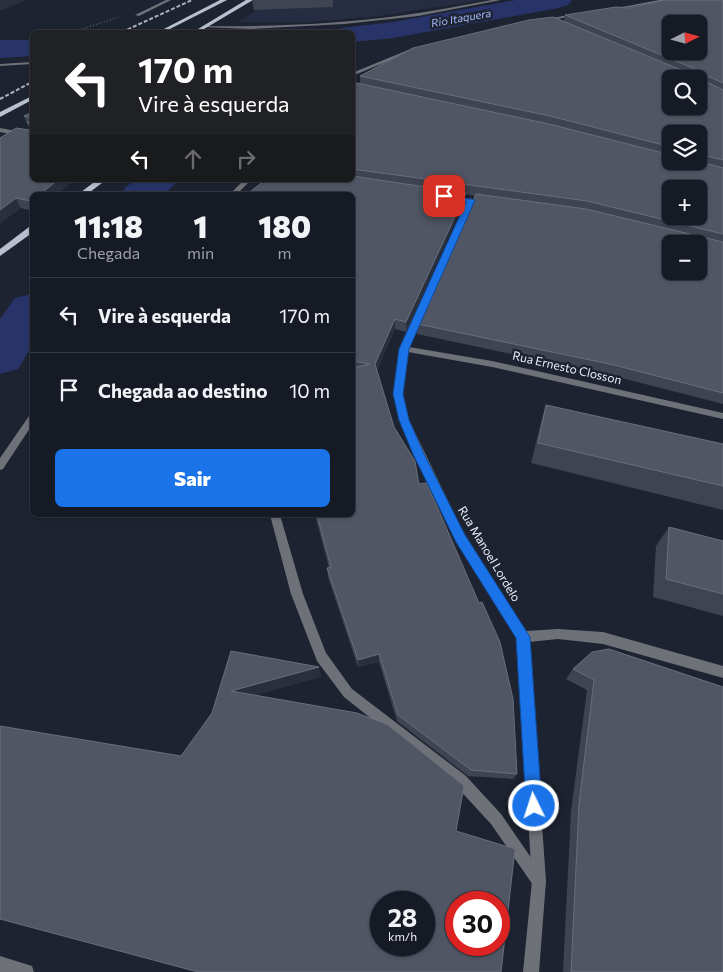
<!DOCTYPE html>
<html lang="pt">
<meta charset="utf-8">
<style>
:root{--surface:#161a25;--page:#232732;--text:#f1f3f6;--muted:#9ea1a7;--line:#353842;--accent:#1a73e8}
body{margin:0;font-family:Commissioner,sans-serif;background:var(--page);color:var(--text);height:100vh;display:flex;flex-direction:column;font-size:19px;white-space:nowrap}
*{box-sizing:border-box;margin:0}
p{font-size:16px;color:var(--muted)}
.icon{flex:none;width:28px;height:28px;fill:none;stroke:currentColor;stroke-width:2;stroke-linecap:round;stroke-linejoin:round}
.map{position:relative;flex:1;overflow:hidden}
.sheet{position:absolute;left:30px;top:192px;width:325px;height:325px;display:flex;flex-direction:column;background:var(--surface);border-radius:8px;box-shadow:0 1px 4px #0004,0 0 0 1px var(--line)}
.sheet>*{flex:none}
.guide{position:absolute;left:30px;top:30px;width:325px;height:152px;border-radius:8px;box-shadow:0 1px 4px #0004,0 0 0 1px var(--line);background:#202124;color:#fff;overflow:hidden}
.needle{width:32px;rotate:84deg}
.tools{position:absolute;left:662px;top:15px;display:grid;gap:10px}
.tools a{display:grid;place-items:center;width:45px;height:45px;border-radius:8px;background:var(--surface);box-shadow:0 1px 4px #0004,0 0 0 1px var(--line);font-size:25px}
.speed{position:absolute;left:370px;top:891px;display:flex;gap:10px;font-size:25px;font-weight:700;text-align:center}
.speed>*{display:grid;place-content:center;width:65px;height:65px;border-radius:50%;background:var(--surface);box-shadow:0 1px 4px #0004,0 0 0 1px var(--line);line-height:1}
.speed small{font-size:12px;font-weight:400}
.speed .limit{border:8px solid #d22;background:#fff;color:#111}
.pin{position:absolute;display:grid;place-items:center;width:42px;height:42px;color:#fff;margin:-21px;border-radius:10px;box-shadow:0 2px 8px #0006}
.me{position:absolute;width:55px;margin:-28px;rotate:356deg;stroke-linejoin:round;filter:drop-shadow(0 0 4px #0008)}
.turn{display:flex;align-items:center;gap:18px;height:105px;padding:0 25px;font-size:22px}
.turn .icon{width:65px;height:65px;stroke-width:2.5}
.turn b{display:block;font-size:35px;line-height:42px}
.lanes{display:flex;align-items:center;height:48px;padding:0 25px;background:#0003;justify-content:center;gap:25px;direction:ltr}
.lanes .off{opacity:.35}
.eta{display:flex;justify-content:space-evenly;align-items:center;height:85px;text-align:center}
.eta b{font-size:30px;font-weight:800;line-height:35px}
.cta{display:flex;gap:10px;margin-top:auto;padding:10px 25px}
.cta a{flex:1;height:58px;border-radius:8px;background:var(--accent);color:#fff;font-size:20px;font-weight:800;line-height:58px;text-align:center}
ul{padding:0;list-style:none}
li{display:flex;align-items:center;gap:15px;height:75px;padding:0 25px;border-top:1px solid var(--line)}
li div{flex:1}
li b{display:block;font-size:19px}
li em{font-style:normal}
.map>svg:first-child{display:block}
.built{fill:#262c41}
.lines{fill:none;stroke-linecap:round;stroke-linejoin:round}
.river{fill:#283469;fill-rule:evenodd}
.path{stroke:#6d717e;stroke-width:1;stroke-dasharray:1 2;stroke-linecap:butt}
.service{fill:#6e7178;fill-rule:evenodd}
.minor{fill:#6e7178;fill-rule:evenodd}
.primary{fill:#b9bfcf;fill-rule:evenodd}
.rail{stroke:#acb0bb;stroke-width:2;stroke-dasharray:4 2;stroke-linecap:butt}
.wall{fill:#3f4452;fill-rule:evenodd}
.shaded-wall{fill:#2a2f3e}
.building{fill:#515664;stroke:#696e7b;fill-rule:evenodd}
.route{fill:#1a73e8;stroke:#114b97}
.labels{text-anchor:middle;stroke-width:5;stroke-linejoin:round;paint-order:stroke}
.far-water-label{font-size:11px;font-style:italic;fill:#a6bbfe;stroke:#1e2331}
.street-label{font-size:12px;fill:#eaeef8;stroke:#1e2331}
</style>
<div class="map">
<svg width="723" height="972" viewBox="0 0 723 972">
<rect width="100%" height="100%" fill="#1e2331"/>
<polygon class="built" points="273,0 483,0 379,16 310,22 238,22"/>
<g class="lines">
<g class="river">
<polygon points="516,0 572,0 568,5 559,8 393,38 352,42 352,32 339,32 342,28 393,22"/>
<polygon points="0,40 32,40 32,56 0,58"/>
<polygon points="135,180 178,180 164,195 120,195 126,187"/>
<polygon points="32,294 32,346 18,369 0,374 0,319 15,298"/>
</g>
<polyline class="path" points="73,32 119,17"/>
<g class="service">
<polygon points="32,62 32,64 0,66 0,64"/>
<polygon points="270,515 280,515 303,594 326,653 352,689 466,776 501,814 543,875 545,880 543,885 538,887 533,885 491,824 456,786 344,697 317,661 291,594"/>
</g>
<g class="minor">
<polygon points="166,0 171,0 139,16 135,15"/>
<path d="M492,0H501L418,16L344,24L251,29L202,27L204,26C271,27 339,24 405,15C434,11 463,5 492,0Z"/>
<polygon points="659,0 668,0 608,11 606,10"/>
<polygon points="579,13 581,15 544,21 542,20"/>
<polygon points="413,48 417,49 352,76 352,73"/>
<polygon points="0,128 32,134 32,138 0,132"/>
<polygon points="244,180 251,180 236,195 229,195"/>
<polygon points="471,198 474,200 409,347 492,361 723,413 723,419 492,367 408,352 402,394 409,420 465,536 526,631 558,629 603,632 723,666 723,678 603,644 558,639 529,642 546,881 539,972 523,972 532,881 517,638 457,542 399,420 394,394 400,349 468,200"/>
<polygon points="32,415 32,425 3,469 0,470 0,458 29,416"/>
<polygon points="0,956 32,966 34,972 0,972"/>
</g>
<g class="primary">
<polygon points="220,0 227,0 164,32 158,32"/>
<polygon points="246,0 253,0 199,32 193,32"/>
<polygon points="32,96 32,100 0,117 0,112"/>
<polygon points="97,180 106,180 86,195 77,195"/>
<polygon points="29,227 32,227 32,233 0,256 0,249"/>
</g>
<g class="rail">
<polyline points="122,32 192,0"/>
<polyline points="0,99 32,82"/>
</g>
</g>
<g class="wall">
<polygon points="252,0 333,0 333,7 254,10"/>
<path d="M665,0H723V404L610,375L417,334L418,324L475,196L465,194L464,202L406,332L395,329L377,370L394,427L419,484L517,774L513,779L468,776L397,721L379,662L358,667L328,577L327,568H329L315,515H352V82L360,84V76L564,21L565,15L629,8ZM671,134H699V161H671Z"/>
<polygon points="32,112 32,180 74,180 55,195 32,195 32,211 21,208 0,223 0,138 30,130 29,126 28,126 24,116"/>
<polygon points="546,405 723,444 723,510 531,463 540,426"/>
<polygon points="669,527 723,541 723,616 653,597 656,546"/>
<polygon points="573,669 723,687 723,972 563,972 571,811 587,690 566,679"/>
</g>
<g class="shaded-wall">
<polygon points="0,0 27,0 0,11"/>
<polygon points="58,180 74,180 55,195 39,195"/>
<polygon points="466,193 464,202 406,332 406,322"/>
<polygon points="16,198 21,208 0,223 0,210"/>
<polygon points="395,319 395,329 375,374 375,364"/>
<polygon points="379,654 379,662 358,667 358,660"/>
<polygon points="319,667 321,677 235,701 231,691"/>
</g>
<g class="building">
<path d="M665,0H721L723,1V83L701,73V79L723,90V160L699,154V134H671V147L550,116L360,76L413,48L529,20L553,17L686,72H694L695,69L565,15L616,7L629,8ZM671,24H699V51H671ZM671,79H699V106H671Z"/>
<path d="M352,82L549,124L671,155V161H698L723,168V234L587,201L352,169ZM671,189H699V216H671Z"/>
<polygon points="32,112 32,118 24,116"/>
<polygon points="32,120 32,180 58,180 39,195 32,195 32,200 31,201 16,198 0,210 0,138 16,128 30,130 30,125 27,122"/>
<polygon points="352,176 466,193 406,322 395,319 375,364 394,427 415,461 419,484 426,483 436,504 479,603 482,602 500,642 513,699 517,774 471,770 398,715 379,654 358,660 327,568 331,567 317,515 352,515 352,368 370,364 352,361 352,195 246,195 265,180 352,180"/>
<path d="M476,194L586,209L723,242V393L614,365L418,324ZM671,244H699V271H671Z"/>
<polygon points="546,405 723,444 723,486 538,443"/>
<polygon points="669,527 723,541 723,594 666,579"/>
<polygon points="609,649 723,687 723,972 571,972 579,804 594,680 573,669 592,652"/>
<path d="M231,651L319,667L231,691L357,713L388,725L464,786L456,831L515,849L501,972H198L0,919V726L181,756L212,713ZM381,902H424V945H381ZM456,902H499V945H456Z"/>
</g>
<polygon class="route" points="444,194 475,200 409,349 403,394 409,420 424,454 465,535 530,637 542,806 540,811 534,814 528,811 526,806 516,638 456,542 413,454 399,420 393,394 399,349 466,202 442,198 442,195"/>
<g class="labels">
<g class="far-water-label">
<text transform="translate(461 18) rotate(-10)" y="4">Rio Itaquera</text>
</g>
<g class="street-label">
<text transform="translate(567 368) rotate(13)" y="4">Rua Ernesto Closson</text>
<text transform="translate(489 554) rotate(59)" y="4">Rua Manoel Lordelo</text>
</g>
</g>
</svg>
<div class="tools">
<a><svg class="needle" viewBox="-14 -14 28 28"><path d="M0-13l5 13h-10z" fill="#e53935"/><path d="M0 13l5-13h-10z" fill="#9ea1a7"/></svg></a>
<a><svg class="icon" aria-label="search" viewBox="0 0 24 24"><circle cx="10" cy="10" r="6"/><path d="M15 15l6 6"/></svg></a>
<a><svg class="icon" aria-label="layers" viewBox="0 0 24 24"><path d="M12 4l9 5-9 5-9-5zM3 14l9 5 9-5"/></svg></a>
<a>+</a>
<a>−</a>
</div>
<div class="speed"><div>28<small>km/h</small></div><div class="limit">30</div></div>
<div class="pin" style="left:444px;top:196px;background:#d93025"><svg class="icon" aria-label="arrive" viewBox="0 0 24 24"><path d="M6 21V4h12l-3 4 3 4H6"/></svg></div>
<svg class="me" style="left:534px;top:806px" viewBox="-20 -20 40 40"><circle r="17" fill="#1a73e8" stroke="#fff" stroke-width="3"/><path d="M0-11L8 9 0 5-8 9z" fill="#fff"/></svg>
<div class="guide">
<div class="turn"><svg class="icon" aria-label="left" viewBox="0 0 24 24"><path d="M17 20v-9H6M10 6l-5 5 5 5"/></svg><div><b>170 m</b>Vire à esquerda</div></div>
<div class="lanes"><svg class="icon" aria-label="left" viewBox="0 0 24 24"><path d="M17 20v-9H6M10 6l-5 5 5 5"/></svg><svg class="icon off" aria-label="ahead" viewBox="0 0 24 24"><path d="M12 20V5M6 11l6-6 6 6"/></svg><svg class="icon off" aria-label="right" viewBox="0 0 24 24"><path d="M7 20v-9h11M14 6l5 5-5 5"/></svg></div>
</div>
<section class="sheet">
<div class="eta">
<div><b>11:18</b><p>Chegada</p></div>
<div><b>1</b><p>min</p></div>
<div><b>180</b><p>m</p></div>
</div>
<ul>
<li><svg class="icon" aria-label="left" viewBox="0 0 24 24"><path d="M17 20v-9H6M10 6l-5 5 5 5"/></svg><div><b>Vire à esquerda</b></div><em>170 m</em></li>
<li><svg class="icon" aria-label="arrive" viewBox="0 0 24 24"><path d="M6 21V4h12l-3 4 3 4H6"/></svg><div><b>Chegada ao destino</b></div><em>10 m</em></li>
</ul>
<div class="cta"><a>Sair</a></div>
</section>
</div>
